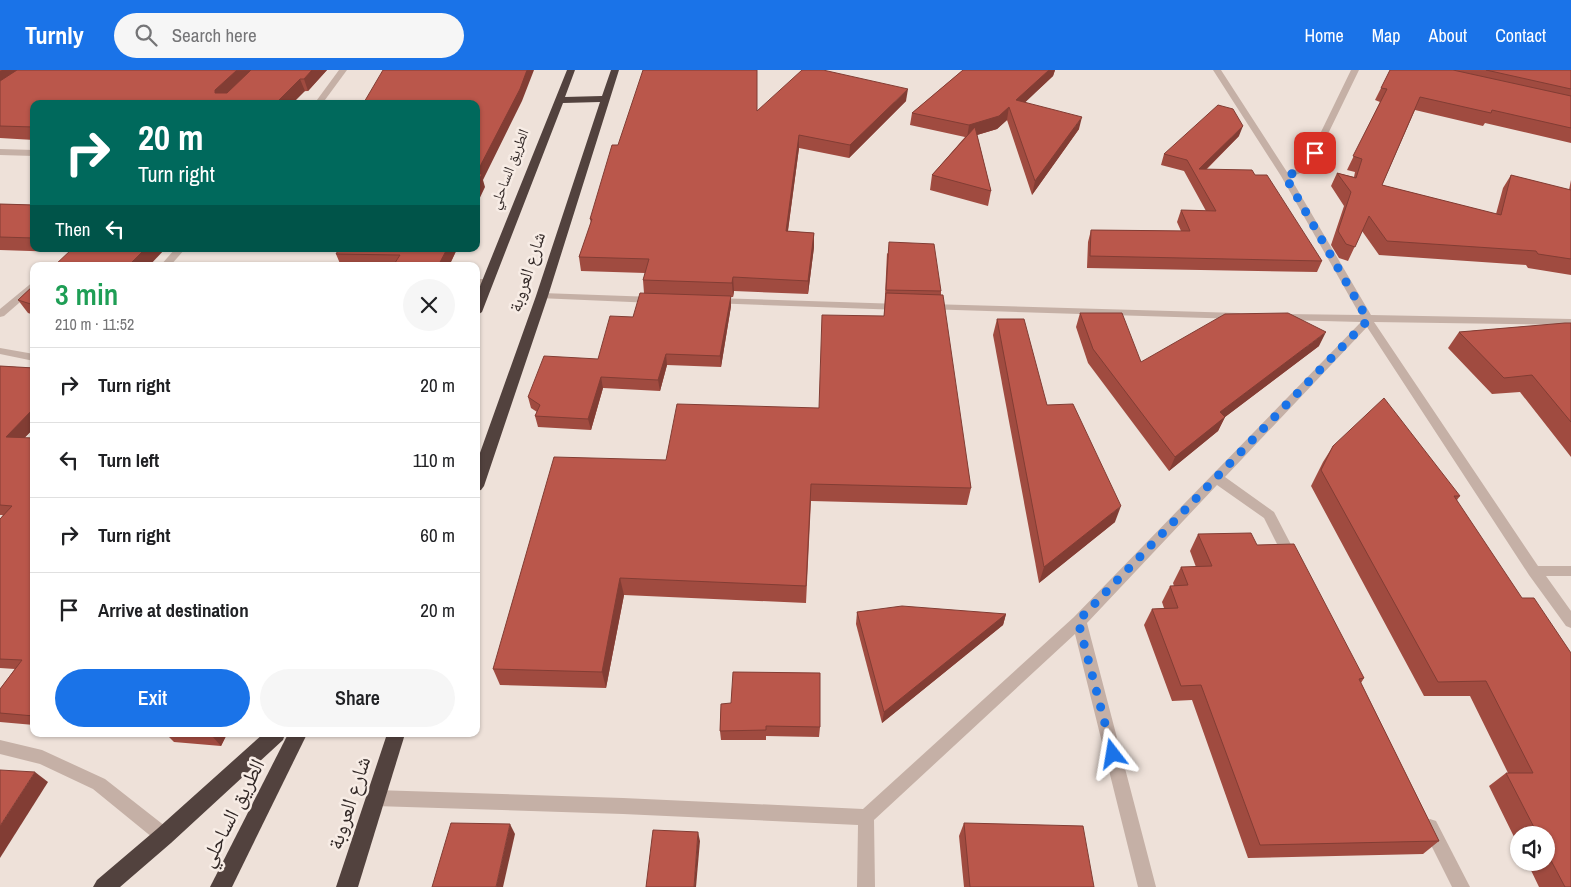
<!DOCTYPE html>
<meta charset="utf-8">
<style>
:root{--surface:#fff;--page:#f6f6f6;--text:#202124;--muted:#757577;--line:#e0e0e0;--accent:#1a73e8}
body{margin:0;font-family:"Archivo Narrow","Noto Naskh Arabic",sans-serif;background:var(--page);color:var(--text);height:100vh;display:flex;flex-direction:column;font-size:19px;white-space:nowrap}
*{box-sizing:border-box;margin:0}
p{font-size:16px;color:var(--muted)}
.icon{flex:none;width:28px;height:28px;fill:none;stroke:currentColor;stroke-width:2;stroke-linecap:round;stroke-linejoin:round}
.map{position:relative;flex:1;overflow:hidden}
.drawer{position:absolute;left:30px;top:192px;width:450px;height:475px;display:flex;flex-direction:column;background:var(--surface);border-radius:10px;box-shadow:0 1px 4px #0004}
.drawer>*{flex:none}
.guide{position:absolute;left:30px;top:30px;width:450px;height:152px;border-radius:10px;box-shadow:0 1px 4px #0004;background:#00695c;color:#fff;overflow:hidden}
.fabs{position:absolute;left:1510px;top:756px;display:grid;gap:10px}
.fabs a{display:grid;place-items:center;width:45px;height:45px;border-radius:50%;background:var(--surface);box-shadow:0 1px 4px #0004;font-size:25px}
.pin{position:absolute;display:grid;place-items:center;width:42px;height:42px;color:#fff;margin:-21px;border-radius:10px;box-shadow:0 2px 8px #0006}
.me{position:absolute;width:55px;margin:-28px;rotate:346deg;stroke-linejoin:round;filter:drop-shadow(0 0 4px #0008)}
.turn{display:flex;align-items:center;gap:18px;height:105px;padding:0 25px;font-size:22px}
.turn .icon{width:65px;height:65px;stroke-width:2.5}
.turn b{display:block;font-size:35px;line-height:42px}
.then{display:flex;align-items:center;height:48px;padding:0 25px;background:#0003;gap:10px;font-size:19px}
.round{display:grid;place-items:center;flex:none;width:52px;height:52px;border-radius:26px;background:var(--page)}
.summary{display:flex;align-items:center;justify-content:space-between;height:85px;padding:0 25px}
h1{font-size:30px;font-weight:600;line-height:38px;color:#1e9e55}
.button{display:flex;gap:10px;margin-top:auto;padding:10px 25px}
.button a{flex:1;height:58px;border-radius:30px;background:var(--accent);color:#fff;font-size:20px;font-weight:600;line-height:58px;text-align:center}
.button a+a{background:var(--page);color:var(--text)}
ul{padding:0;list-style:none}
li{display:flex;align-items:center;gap:15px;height:75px;padding:0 25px;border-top:1px solid var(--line)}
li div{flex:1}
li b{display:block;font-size:19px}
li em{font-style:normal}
header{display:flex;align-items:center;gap:30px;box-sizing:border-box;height:70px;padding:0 25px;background:var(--accent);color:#fff}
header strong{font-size:24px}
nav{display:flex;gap:28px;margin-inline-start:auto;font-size:18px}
.search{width:350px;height:45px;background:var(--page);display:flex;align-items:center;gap:12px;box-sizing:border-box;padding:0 18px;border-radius:28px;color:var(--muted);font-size:19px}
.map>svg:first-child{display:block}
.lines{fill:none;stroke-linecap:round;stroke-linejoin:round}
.street{fill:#c5b0a6;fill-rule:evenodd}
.highway{fill:#52423e;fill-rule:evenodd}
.wall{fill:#a04b40}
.shaded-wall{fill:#823d34}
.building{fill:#ba574b;stroke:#823d34}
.route{stroke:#1a73e8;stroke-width:9;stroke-dasharray:0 16.2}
.labels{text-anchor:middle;stroke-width:5;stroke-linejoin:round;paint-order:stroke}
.far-street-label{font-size:15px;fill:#322826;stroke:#f7ece5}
.street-label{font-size:18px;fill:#322826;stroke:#f7ece5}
.near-street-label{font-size:21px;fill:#322826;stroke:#f7ece5}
</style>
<header>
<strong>Turnly</strong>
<div class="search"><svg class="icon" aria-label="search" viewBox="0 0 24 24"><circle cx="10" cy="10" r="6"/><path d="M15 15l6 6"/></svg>Search here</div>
<nav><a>Home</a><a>Map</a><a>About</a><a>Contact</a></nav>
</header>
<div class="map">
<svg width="1571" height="817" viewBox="0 0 1571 817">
<rect width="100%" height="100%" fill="#eee1d9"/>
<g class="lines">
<g class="street">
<polygon points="339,0 347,0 322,34 314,34"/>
<polygon points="1213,0 1221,0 1287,102 1304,97 1351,0 1359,0 1311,99 1290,107 1371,245 1571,249 1571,255 1374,252 1538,496 1571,496 1571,506 1546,506 1571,541 1571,558 1566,556 1529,505 1367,257 1225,407 1274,442 1298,488 1296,492 1291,493 1286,492 1264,448 1217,415 1087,553 1156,817 1138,817 1075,564 874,750 875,817 857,817 858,755 623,744 375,736 369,734 367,728 369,722 375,720 623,728 863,739 1074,547 1361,252 1284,250 1279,247 1284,244 1360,245 1281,106"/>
<polygon points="0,79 34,80 34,86 0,85"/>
<polygon points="175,179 185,179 170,196 160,196"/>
<polygon points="476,209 487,209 492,212 487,215 476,215"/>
<polygon points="34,211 34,220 4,246 0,247 0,239"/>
<polygon points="542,223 654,227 659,230 654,233 538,228 538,224"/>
<polygon points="714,228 901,234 906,237 901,240 710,233 709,231 710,229"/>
<polygon points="929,234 1239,243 1244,246 1239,249 925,239 924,237"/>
<polygon points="0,278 34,284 34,291 0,284"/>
<polygon points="0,670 42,680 105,709 170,760 172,766 170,772 164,774 158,772 93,719 40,694 0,684"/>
<polygon points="1430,749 1436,751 1470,817 1452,817 1422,757 1424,751"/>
</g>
<g class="highway">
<polygon points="567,0 575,0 565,27 602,26 611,0 619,0 548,226 484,416 481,420 476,421 476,394 536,226 600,32 563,33 482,242 476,246 476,226"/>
<polygon points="263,664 285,664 283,670 171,773 120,817 93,817 97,810 157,759"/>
<polygon points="288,664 307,664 232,817 210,817"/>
<polygon points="387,664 405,664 358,817 336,817"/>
</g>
</g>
<g class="wall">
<polygon points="0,0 327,0 308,21 34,34 34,70 0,68"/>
<polygon points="963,0 1055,0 1053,6 1025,32 1079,59 1032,125 1007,50 997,59 977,65 991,121 988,136 930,120 932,105 965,67 910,55 912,43"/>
<polygon points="1390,0 1571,0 1571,73 1485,53 1483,56 1415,40 1382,115 1496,144 1503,118 1511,105 1569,120 1571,110 1571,205 1528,198 1526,195 1379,185 1362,161 1348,191 1339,188 1331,175 1344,136 1331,116 1337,103 1354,107 1355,102 1347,100 1380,32 1375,30"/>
<polygon points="906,31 849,88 799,78 788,161 814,163 814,177 808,224 734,221 733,227 731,227 731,236 721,297 667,295 660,321 603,318 591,360 538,357 535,346 537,342 531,338 528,327 598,289 633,247 644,223 643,210 645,203 581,201 579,187 591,153 590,149 618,75 758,41"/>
<polygon points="1239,66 1206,100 1255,105 1322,191 1317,202 1087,198 1088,172 1091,160 1181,161 1177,152 1181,140 1206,141 1184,101 1161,95 1164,84"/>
<polygon points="0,134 34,135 34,179 65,179 61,182 0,180"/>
<polygon points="457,179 449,196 341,196 336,184"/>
<polygon points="887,183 941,221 941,225 971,418 967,435 811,431 806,533 624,525 606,618 500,615 493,599 666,390 819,338 884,246"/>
<polygon points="34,215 34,245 28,243 18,230"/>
<polygon points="1080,243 1141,292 1319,276 1225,347 1218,361 1169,401 1088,293 1076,257"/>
<polygon points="997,249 1115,452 1039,513 993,265"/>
<polygon points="1571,253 1571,387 1520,322 1492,324 1448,278 1459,262"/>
<polygon points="0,296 34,298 34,358 24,368 34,368 34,655 0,652 0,619 15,599 0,598 0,449 3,445 0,445"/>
<polygon points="1333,376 1460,426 1457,430 1571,817 1539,817 1527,792 1546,792 1546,765 1519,765 1519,777 1489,716 1506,703 1508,703 1470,626 1424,626 1311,416 1323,392"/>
<polygon points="1198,464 1257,475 1364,608 1361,613 1439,771 1423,784 1248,788 1192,630 1172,631 1144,555 1152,539 1164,538 1162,532 1170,516 1174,516 1173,513 1181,497 1196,497 1190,481"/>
<polygon points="857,542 1006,544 1003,555 882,653 856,554"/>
<polygon points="721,634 820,657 819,667 766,666 766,670 721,670 720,661"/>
<polygon points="164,664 227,664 221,676 174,672 166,664"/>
<polygon points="964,753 1094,817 964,817 959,766"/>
</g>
<g class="shaded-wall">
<polygon points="2,0 26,0 0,19 0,1"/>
<polygon points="237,0 255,0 221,34 215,23 215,20"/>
<polygon points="312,0 327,0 308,21 304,9"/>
<polygon points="527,0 534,0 522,31 483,110 485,117 476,136 476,104"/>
<polygon points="1049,0 1055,0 1053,6 1014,43 1016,30"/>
<polygon points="300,9 305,21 292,34 275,34"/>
<polygon points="908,19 906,31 849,88 850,75"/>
<polygon points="1009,37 1007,50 997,59 967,68 969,55"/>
<polygon points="1082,47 1079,59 1032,125 1035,111"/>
<polygon points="1243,56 1239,66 1197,108 1199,99"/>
<polygon points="799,65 799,78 786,174 786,161"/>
<polygon points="814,163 814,177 808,224 808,211"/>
<polygon points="145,179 165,179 149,196 129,195"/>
<polygon points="447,179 457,179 449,196 438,196"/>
<polygon points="733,207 734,221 733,227 732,213"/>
<polygon points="731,226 731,236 721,297 720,286"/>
<polygon points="1326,262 1319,276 1225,347 1218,361 1169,401 1175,387 1220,342"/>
<polygon points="666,284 667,295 660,321 658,310"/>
<polygon points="601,307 603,318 591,360 588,349"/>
<polygon points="34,338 34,358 15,378 6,367"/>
<polygon points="1121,436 1115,452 1039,513 1044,497"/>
<polygon points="620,508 624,525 606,618 602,602"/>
<polygon points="1006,544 1003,555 882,653 884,642"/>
<polygon points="213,664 227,664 221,676 212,666"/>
<polygon points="35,702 48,712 0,788 0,756"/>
<polygon points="510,754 515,764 503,817 496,817"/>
<polygon points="698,762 700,771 696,817 694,817"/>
</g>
<g class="building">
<polygon points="17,0 237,0 215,20 215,23 227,23 251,0 312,0 304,9 300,9 275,34 34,34 34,57 0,56 0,11"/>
<polygon points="383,0 527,0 520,19 476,104 482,104 476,116 476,34 363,34"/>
<polygon points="643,0 757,0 757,41 802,0 823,0 908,19 850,75 799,65 786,161 814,163 808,211 733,207 732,213 643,210 649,189 579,187 592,149 590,149 612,75 618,75"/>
<polygon points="963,0 1049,0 1016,30 1082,47 1035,111 1009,37 999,46 969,55 912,43"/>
<polygon points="1390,0 1453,0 1571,26 1571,58 1492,40 1491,43 1420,27 1382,115 1501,145 1511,105 1571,120 1571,189 1538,184 1536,181 1387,171 1369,146 1355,177 1346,174 1338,161 1351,122 1337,103 1356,108 1362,89 1353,86 1387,19 1381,18"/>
<polygon points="1486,0 1571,0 1571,19"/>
<polygon points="1218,35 1233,39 1243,56 1199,99 1252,100 1255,105 1267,105 1322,191 1090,186 1091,160 1190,161 1181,140 1216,141 1187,90 1164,84"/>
<polygon points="975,57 991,121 932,105"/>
<polygon points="0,134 34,135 34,168 0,167"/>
<polygon points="889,172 934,174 941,221 886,220"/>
<polygon points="72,179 145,179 129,195 160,196 54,196"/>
<polygon points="339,179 447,179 438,196 393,196 400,185 336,184"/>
<polygon points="34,215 34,235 18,230"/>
<polygon points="640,223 731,226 720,286 666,284 658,310 601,307 588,349 535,346 540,335 528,327 544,286 598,289 610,246 633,247"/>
<polygon points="886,223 943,225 971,418 811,414 806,516 620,508 602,602 493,599 554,387 666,390 677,334 819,338 822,245 884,246"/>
<polygon points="1080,243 1122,243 1141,292 1225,244 1288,243 1326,262 1220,342 1225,347 1175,387 1093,279"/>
<polygon points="997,249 1024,249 1047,335 1073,334 1121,436 1044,497"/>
<polygon points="1565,253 1571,253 1571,352 1532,305 1504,308 1459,262"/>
<polygon points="0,296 34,298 34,338 6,367 34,368 34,646 0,643 0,619 22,590 0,589 0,449 12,436 0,435"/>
<polygon points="1384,328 1460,426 1454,426 1522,528 1534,528 1571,583 1571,817 1565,817 1546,781 1546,765 1538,765 1506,703 1533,703 1486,611 1438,612 1321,400 1333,376"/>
<polygon points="1251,463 1257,475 1294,474 1364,608 1359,609 1439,771 1260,775 1201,615 1181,616 1152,539 1178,538 1170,516 1188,515 1181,497 1212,496 1198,464"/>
<polygon points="902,536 1006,544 884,642 857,542"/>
<polygon points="733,602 820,603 820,657 766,656 766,660 720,661 721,634 731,633"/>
<polygon points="181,664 213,664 212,666"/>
<polygon points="0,700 35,702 0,756"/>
<polygon points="451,753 510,754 496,817 432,817"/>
<polygon points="964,753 1083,756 1094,817 970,817"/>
<polygon points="653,760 698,762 694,817 646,817"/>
</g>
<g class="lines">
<polyline class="route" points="1113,684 1078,551 1368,250 1285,106 1307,99 1315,83"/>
</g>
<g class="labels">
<g class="far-street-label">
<text transform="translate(509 99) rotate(-69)" y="5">الطريق الساحلي</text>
</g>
<g class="street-label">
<text transform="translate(527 202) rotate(-72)" y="6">شارع العروبة</text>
</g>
<g class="near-street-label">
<text transform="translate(349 733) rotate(-72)" y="7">شارع العروبة</text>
<text transform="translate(232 743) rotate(-63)" y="7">الطريق الساحلي</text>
</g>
</g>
</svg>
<div class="fabs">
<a><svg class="icon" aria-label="sound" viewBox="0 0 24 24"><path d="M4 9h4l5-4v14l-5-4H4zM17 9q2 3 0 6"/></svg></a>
</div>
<div class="pin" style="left:1315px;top:83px;background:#d93025"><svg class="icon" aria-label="arrive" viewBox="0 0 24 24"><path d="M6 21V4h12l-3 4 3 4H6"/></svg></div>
<svg class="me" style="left:1113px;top:684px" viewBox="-20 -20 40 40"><path d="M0-17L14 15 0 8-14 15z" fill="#1a73e8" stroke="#fff" stroke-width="4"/></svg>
<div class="guide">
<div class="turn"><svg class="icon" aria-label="right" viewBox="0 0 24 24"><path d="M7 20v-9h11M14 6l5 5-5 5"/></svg><div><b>20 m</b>Turn right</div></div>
<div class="then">Then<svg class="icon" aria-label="left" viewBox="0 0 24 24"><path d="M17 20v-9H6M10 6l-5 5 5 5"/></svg></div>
</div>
<section class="drawer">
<div class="summary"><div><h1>3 min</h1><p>210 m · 11:52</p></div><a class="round"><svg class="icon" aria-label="close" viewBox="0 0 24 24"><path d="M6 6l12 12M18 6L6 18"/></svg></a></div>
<ul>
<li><svg class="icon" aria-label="right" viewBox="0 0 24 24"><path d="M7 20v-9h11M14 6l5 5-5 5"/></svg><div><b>Turn right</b></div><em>20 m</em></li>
<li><svg class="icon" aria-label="left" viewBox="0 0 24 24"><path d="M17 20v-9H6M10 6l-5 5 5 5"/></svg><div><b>Turn left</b></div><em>110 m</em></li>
<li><svg class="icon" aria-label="right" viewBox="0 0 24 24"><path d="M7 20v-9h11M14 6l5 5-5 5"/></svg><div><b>Turn right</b></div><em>60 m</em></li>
<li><svg class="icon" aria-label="arrive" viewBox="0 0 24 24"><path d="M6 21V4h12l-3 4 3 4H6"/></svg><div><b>Arrive at destination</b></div><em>20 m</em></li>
</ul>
<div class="button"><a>Exit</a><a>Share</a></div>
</section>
</div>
